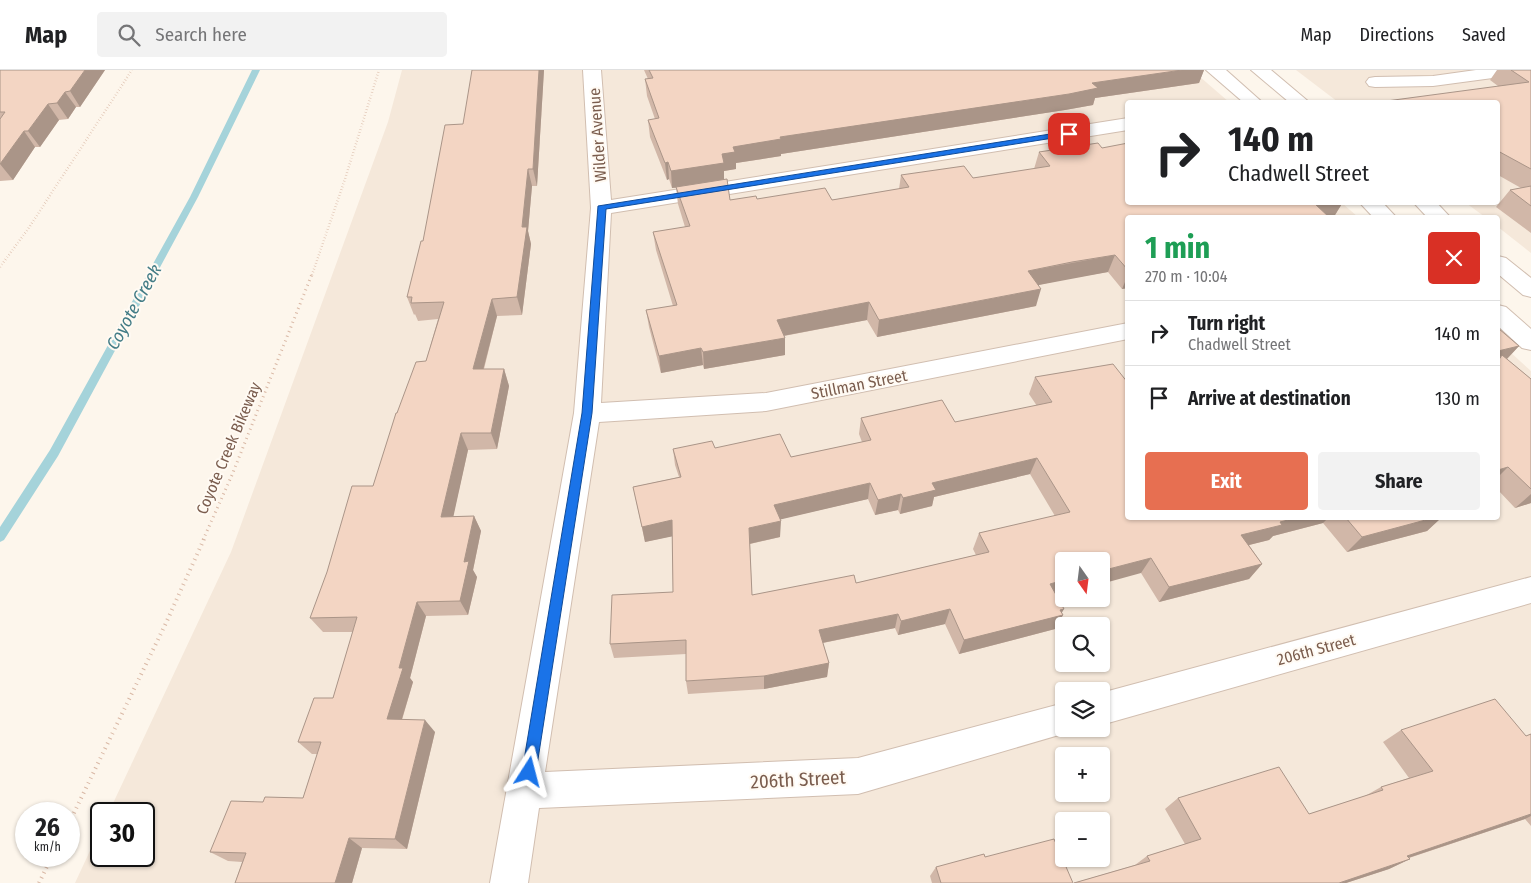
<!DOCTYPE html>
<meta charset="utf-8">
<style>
:root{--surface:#fff;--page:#f2f2f2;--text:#202124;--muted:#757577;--line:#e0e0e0;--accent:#e76f51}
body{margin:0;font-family:"Fira Sans Condensed",sans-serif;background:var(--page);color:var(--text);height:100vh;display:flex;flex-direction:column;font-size:19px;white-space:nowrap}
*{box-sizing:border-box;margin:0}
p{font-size:16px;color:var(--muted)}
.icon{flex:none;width:28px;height:28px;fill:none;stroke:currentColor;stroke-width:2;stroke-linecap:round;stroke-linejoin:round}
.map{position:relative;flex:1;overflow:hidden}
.sheet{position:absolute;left:1125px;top:145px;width:375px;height:305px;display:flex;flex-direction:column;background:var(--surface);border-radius:5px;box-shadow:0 1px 4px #0004}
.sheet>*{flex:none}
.hud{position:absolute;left:1125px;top:30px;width:375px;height:105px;border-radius:5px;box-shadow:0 1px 4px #0004;background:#fff;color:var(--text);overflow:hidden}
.needle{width:32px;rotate:166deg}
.controls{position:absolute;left:1055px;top:482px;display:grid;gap:10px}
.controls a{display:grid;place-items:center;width:55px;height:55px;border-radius:5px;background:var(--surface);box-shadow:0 1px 4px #0004;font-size:25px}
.speed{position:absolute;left:15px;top:732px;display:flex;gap:10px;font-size:25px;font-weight:700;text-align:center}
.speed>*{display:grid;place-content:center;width:65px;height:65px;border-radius:50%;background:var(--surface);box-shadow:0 1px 4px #0004;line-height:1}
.speed small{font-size:12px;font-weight:400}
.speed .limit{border:2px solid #111;border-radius:8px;background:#fff;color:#111}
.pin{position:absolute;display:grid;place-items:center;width:42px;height:42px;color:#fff;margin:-21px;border-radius:10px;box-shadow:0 2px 8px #0006}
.me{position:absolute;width:55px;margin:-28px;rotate:9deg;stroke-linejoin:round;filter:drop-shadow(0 0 4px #0008)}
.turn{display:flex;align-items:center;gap:18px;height:105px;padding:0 20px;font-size:22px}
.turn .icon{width:65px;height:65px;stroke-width:2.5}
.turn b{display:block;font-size:35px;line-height:42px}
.round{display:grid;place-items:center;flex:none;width:52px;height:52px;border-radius:5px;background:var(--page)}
.overview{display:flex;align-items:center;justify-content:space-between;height:85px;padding:0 20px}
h1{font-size:30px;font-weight:700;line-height:38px;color:#1e9e55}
.primary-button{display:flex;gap:10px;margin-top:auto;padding:10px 20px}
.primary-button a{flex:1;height:58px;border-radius:5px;background:var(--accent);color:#fff;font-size:20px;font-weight:700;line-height:58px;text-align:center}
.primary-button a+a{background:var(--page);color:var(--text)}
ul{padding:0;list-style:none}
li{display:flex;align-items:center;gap:15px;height:65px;padding:0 20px;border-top:1px solid var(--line)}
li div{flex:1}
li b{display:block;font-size:19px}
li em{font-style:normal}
header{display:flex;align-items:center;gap:30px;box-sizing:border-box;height:70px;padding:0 25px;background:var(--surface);border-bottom:1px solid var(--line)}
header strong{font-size:24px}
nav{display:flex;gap:28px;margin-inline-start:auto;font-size:18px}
.search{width:350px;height:45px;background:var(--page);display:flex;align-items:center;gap:12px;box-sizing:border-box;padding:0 18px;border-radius:5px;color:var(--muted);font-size:19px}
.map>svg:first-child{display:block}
.residential{fill:#f5e8da;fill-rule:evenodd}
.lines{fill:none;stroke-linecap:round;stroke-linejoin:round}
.stream{fill:#a5d3da;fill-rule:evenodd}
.minor-casing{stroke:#d1beb0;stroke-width:2}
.tertiary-casing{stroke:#d1beb0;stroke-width:2}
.path-far2{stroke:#d9b8a5;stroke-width:2.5;stroke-dasharray:0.5 2.5;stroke-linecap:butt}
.path-far1{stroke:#d9b8a5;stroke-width:3;stroke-dasharray:1 4;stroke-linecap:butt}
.path{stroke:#d9b8a5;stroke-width:4;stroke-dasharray:1 4.5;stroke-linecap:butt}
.minor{fill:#fff;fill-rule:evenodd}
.tertiary{fill:#fff;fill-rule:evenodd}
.wall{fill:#d1b7a8;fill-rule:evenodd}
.shaded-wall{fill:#aa9588}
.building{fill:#f3d5c3;stroke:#aa9588;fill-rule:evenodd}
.route{fill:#1a73e8;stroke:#114b97}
.labels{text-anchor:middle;stroke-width:4;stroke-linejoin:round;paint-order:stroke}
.street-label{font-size:16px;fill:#7a5c4d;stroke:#fffaf3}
.water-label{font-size:18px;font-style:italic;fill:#437c86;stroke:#fffaf3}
.near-street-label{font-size:19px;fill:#7a5c4d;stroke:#fffaf3}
</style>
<header>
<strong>Map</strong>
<div class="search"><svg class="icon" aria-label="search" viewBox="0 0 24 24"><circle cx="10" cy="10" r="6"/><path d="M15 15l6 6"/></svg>Search here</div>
<nav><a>Map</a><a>Directions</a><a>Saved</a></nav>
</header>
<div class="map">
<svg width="1531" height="813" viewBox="0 0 1531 813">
<rect width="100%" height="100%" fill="#fdf6ec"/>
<g class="residential">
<path d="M402,0H1192L1229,32H1128V132L1342,133L1358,147L1128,148V448H1498V271L1531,301V813H75L101,757V786H144V744H108L231,482L388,52ZM1064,491H1101V529H1064ZM1064,556H1101V594H1064ZM1064,621H1101V659H1064ZM1064,686H1101V724H1064ZM1064,751H1101V789H1064Z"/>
<polygon points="1296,0 1531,0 1531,183 1498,157 1498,148 1485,147 1466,133 1498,132 1498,32 1338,32"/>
</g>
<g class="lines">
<polygon class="stream" points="252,0 260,0 198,127 58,386 4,470 0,472 0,457 50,380 190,127"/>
<g class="minor-casing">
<g id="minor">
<polygon points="583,0 601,0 611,130 1128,48 1128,60 611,143 601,333 766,323 1128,253 1128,269 766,341 599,352 545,702 858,688 1064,633 1064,659 1077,659 1076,660 858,724 539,738 528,813 490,813 574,343 591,138"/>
<polygon points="1476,0 1524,0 1521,4 1515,5 1433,16 1375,17 1369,16 1366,12 1369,8 1375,7 1433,6"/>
<polygon points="1531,507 1531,533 1101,655 1101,623"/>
</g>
</g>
<g class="tertiary-casing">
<g id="tertiary">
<polygon points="1206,0 1226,0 1262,32 1243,32"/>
<polygon points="1251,0 1271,0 1309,32 1289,32"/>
<polygon points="1359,132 1382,132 1397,148 1374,148"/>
<polygon points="1413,132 1436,132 1451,148 1428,148"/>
<polygon points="1498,186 1506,188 1531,208 1531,227 1523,225 1498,204"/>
<polygon points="1498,235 1506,237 1531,259 1531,280 1522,278 1498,256"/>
</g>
</g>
<g class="path-far2">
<polyline points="0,197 28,159 132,0"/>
<polyline points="312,205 345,109 379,0"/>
</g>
<polyline class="path-far1" points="203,470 232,405 312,204"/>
<g class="path">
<polyline points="69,753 166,553 204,469"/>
<polyline points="39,813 52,786"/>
</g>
<use href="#minor" class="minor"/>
<use href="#tertiary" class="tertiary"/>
</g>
<g class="wall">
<polygon points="0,0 105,0 80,37 76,37 68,49 59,50 40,77 35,77 13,110 0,111"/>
<polygon points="544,0 537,116 532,116 528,161 531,174 522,245 497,246 484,299 504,299 509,316 497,379 468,380 453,446 474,446 481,461 473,500 477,507 468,545 426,546 410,608 413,612 402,650 435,662 407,779 362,778 352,813 235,813 242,792 228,791 210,782 263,732 303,728 317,684 312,684 298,672 333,628 353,562 323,562 310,548 373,416 397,343 426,291 438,249 418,251 415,244 414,245 407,227 423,171 463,54"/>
<polygon points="644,0 1204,0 1199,13 1095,28 1093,35 1065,40 781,84 781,86 736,93 736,99 724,101 724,110 730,130 757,129 832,130 899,119 901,105 973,108 1034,99 1039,82 1128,132 1343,132 1335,145 1329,147 1128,148 1128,218 1122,219 1108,202 1066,209 1038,215 1036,236 877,267 867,250 784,266 785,285 704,299 703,295 661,303 649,257 646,240 673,236 656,180 653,162 685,157 678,134 676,118 672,118 669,109 667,110 650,67 648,50 655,49 647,26 645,9 648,9"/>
<polygon points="1497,0 1531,0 1531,163 1496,137 1510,120 1521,118 1498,105 1498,16 1490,10"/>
<polygon points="1498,258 1519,276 1507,289 1531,309 1531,433 1515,438 1498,420"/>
<path d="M1035,307L1128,448H1441L1427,461L1347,482L1323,453L1273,466L1269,470L1249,475L1262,494L1249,509L1159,532L1141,503L1064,491V523L1056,525L1062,543L1063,545L1055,559L959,584L945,554L898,565L895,558L823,573L829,593L827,607L764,619L688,624L686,611V584L614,588L610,574L673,522L672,466L645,472L633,417L679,407L675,395L673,379L715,378L791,387L862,372L859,364L861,348L955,352L1037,336L1029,324ZM1030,404L1055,446L979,463L973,479L976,485L856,513L752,525L750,474L780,467V449L868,429L875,445L898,440L900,444L932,436L934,427Z"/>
<polygon points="1401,660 1526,666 1531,664 1531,756 1525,749 1409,788 1410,789 1389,799 1346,813 1074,813 1135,795 1147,786 1185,774 1165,739 1178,728 1309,744 1365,726 1381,717 1409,708 1383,672"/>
<polygon points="985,787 1073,813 932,813 930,806 936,797"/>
</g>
<g class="shaded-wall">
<polygon points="85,0 105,0 80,37 70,21"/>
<polygon points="539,0 544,0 537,116 533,99"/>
<polygon points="1182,0 1204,0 1199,13 1095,28 1093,35 1065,40 781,84 781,86 736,93 736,99 724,101 724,110 672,118 671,101 722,84 733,77 780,67 1092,13"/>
<polygon points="65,22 76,37 68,49 57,33"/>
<polygon points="48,34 59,50 40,77 28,61"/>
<polygon points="24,61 35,77 13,110 0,94"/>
<polygon points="668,92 669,109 667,110 665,93"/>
<polygon points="528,99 532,116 528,161 531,174 522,245 517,227 522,157"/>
<polygon points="1323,132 1343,132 1335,145 1324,148 1315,134"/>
<polygon points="1115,185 1108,202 1023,218 1028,201"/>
<polygon points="1128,205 1128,218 1122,219"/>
<polygon points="1041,219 1036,236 877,267 879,250"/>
<polygon points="492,229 497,246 479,316 473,299"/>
<polygon points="869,232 867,250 777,267 777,250"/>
<polygon points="785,268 785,285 704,299 703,282"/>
<polygon points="1519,276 1503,293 1502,285 1498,289 1498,281"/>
<polygon points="701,278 703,295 661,303 659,286"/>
<polygon points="504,299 509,316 497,379 491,363"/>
<polygon points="461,363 468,380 450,462 441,447"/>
<polygon points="1037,388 1030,404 934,427 932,436 900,444 903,428 932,413"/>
<polygon points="1508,397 1498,407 1498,400"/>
<polygon points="870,413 868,429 774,451 774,435"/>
<polygon points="901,424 898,440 875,445 878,430"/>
<polygon points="1531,424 1531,433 1515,438"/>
<polygon points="474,446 481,461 473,500 477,507 468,545 460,531 464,492"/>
<polygon points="1296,448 1328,448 1323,453 1273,466 1269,470 1229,480 1241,465 1280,452"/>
<polygon points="1433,448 1441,448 1427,461 1347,482 1362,467"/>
<polygon points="672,450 674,466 645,472 642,457"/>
<polygon points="781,451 780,467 749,474 749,458"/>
<polygon points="1151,488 1141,503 1101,514 1101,501"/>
<polygon points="1262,494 1249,509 1159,532 1169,517"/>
<polygon points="1064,510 1064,523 1042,528 1050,514"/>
<polygon points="417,532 426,546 410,608 413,612 398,662 387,649 399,598"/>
<polygon points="950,539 945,554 898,565 901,551"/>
<polygon points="1064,539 1060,546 1063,545 1055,559 959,584 964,570"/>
<polygon points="898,544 895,558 817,574 819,560"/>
<polygon points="829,593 827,607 764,619 764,606"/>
<polygon points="425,650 435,662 407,779 395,769"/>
<polygon points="1531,744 1531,746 1525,749 1387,795 1407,786"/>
<polygon points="349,768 362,778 352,813 335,813"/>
<polygon points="1410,789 1389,799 1346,813 1339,813"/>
</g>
<g class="building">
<polygon points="0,0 85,0 70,21 65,22 57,33 48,34 28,61 24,61 0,94 0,49 5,42 0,42"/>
<polygon points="472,0 539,0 533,99 528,99 522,157 527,157 517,227 492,229 473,299 504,299 491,363 461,363 441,447 474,446 464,492 469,491 460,531 417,532 399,598 403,598 387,649 425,650 395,769 349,768 335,813 235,813 246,783 210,782 231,731 263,732 265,727 303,728 321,672 298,672 314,628 333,628 357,547 310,548 327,502 352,416 373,416 396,343 397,343 416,292 426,291 444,232 411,233 412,227 407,227 421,171 423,171 445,55 463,54"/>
<polygon points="649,0 1182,0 1092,13 1098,18 1069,24 780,67 781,69 733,77 735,82 722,84 724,93 671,101 668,92 665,93 648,50 659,48 645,9 653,8"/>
<polygon points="1511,0 1531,0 1531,99 1498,81 1498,32 1379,32 1529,12"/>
<polygon points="1098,73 1102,78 1128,73 1128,132 1323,132 1315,134 1330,148 1128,148 1128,200 1115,185 1072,192 1028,201 1041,219 879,250 869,232 777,250 785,268 703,282 701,278 659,286 646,240 677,235 653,162 690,156 676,117 727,109 730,130 756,126 757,129 825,118 832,130 909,117 901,105 964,96 973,108 1050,96 1039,82"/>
<polygon points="1531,116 1531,136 1510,120"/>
<polygon points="1498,258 1519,276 1498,281"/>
<polygon points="1502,285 1531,309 1531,419 1508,397 1498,400 1498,291"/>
<path d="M1113,294L1128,313V448H1296L1280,452L1282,455L1241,465L1262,494L1169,517L1151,488L1101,501V491H1064V510L1050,514L1064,539L1060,540L1063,545L964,570L950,539L901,551L898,544L819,560L829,593L764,606L686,611V570L610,574L612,525L673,522L672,450L642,457L633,417L681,407L673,379L712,371L715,378L780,364L791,387L871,370L861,348L942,330L955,352L1052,332L1035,307ZM1037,388L1070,442L979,463L989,482L856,513L854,505L752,525L749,458L781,451L774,435L870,413L878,430L901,424L903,428L936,420L932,413Z"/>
<polygon points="1346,448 1433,448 1362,467"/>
<polygon points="1495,629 1526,666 1531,664 1531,744 1407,786 1410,789 1339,813 1074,813 1150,791 1147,786 1201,769 1178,728 1279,697 1309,744 1383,720 1381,717 1433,701 1401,660"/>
<polygon points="1054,769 1073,813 941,813 936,797 984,784 985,787"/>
</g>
<polygon class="route" points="1069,61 1073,64 1072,65 606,139 592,343 536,702 534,707 529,709 524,707 522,702 582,343 598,136"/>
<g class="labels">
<g class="street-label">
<text transform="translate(597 65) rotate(-94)" y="6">Wilder Avenue</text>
<text transform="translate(859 314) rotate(-11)" y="6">Stillman Street</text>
<text transform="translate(228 378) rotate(-67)" y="6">Coyote Creek Bikeway</text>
<text transform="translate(1316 579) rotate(-15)" y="6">206th Street</text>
</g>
<g class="water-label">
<text transform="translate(134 237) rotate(-61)" y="6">Coyote Creek</text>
</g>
<g class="near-street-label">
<text transform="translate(798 709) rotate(-3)" y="7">206th Street</text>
</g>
</g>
</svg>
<div class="controls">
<a><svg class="needle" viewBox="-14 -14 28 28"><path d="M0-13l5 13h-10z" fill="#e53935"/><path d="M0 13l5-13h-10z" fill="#757577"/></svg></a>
<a><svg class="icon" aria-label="search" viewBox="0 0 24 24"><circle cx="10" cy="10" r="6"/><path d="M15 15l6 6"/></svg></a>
<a><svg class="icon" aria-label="layers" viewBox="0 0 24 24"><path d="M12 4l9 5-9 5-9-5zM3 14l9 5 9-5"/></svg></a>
<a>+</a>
<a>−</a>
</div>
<div class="speed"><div>26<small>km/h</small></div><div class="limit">30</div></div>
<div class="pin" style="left:1069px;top:64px;background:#d93025"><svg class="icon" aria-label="arrive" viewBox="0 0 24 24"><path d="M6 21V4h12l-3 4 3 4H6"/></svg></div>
<svg class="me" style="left:529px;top:702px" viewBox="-20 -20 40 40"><path d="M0-17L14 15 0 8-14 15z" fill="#1a73e8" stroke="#fff" stroke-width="4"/></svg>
<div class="hud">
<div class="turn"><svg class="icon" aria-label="right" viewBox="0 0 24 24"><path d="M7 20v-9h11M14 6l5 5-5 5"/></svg><div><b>140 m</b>Chadwell Street</div></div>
</div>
<section class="sheet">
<div class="overview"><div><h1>1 min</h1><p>270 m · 10:04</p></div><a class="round" style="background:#d93025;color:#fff"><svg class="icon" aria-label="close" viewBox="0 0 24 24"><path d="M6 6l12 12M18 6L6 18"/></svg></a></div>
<ul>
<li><svg class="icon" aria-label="right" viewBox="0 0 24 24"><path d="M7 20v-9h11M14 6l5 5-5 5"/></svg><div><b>Turn right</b><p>Chadwell Street</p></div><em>140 m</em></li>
<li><svg class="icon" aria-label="arrive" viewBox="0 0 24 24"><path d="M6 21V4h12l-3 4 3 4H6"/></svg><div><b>Arrive at destination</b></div><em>130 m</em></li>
</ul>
<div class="primary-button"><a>Exit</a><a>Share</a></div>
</section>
</div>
